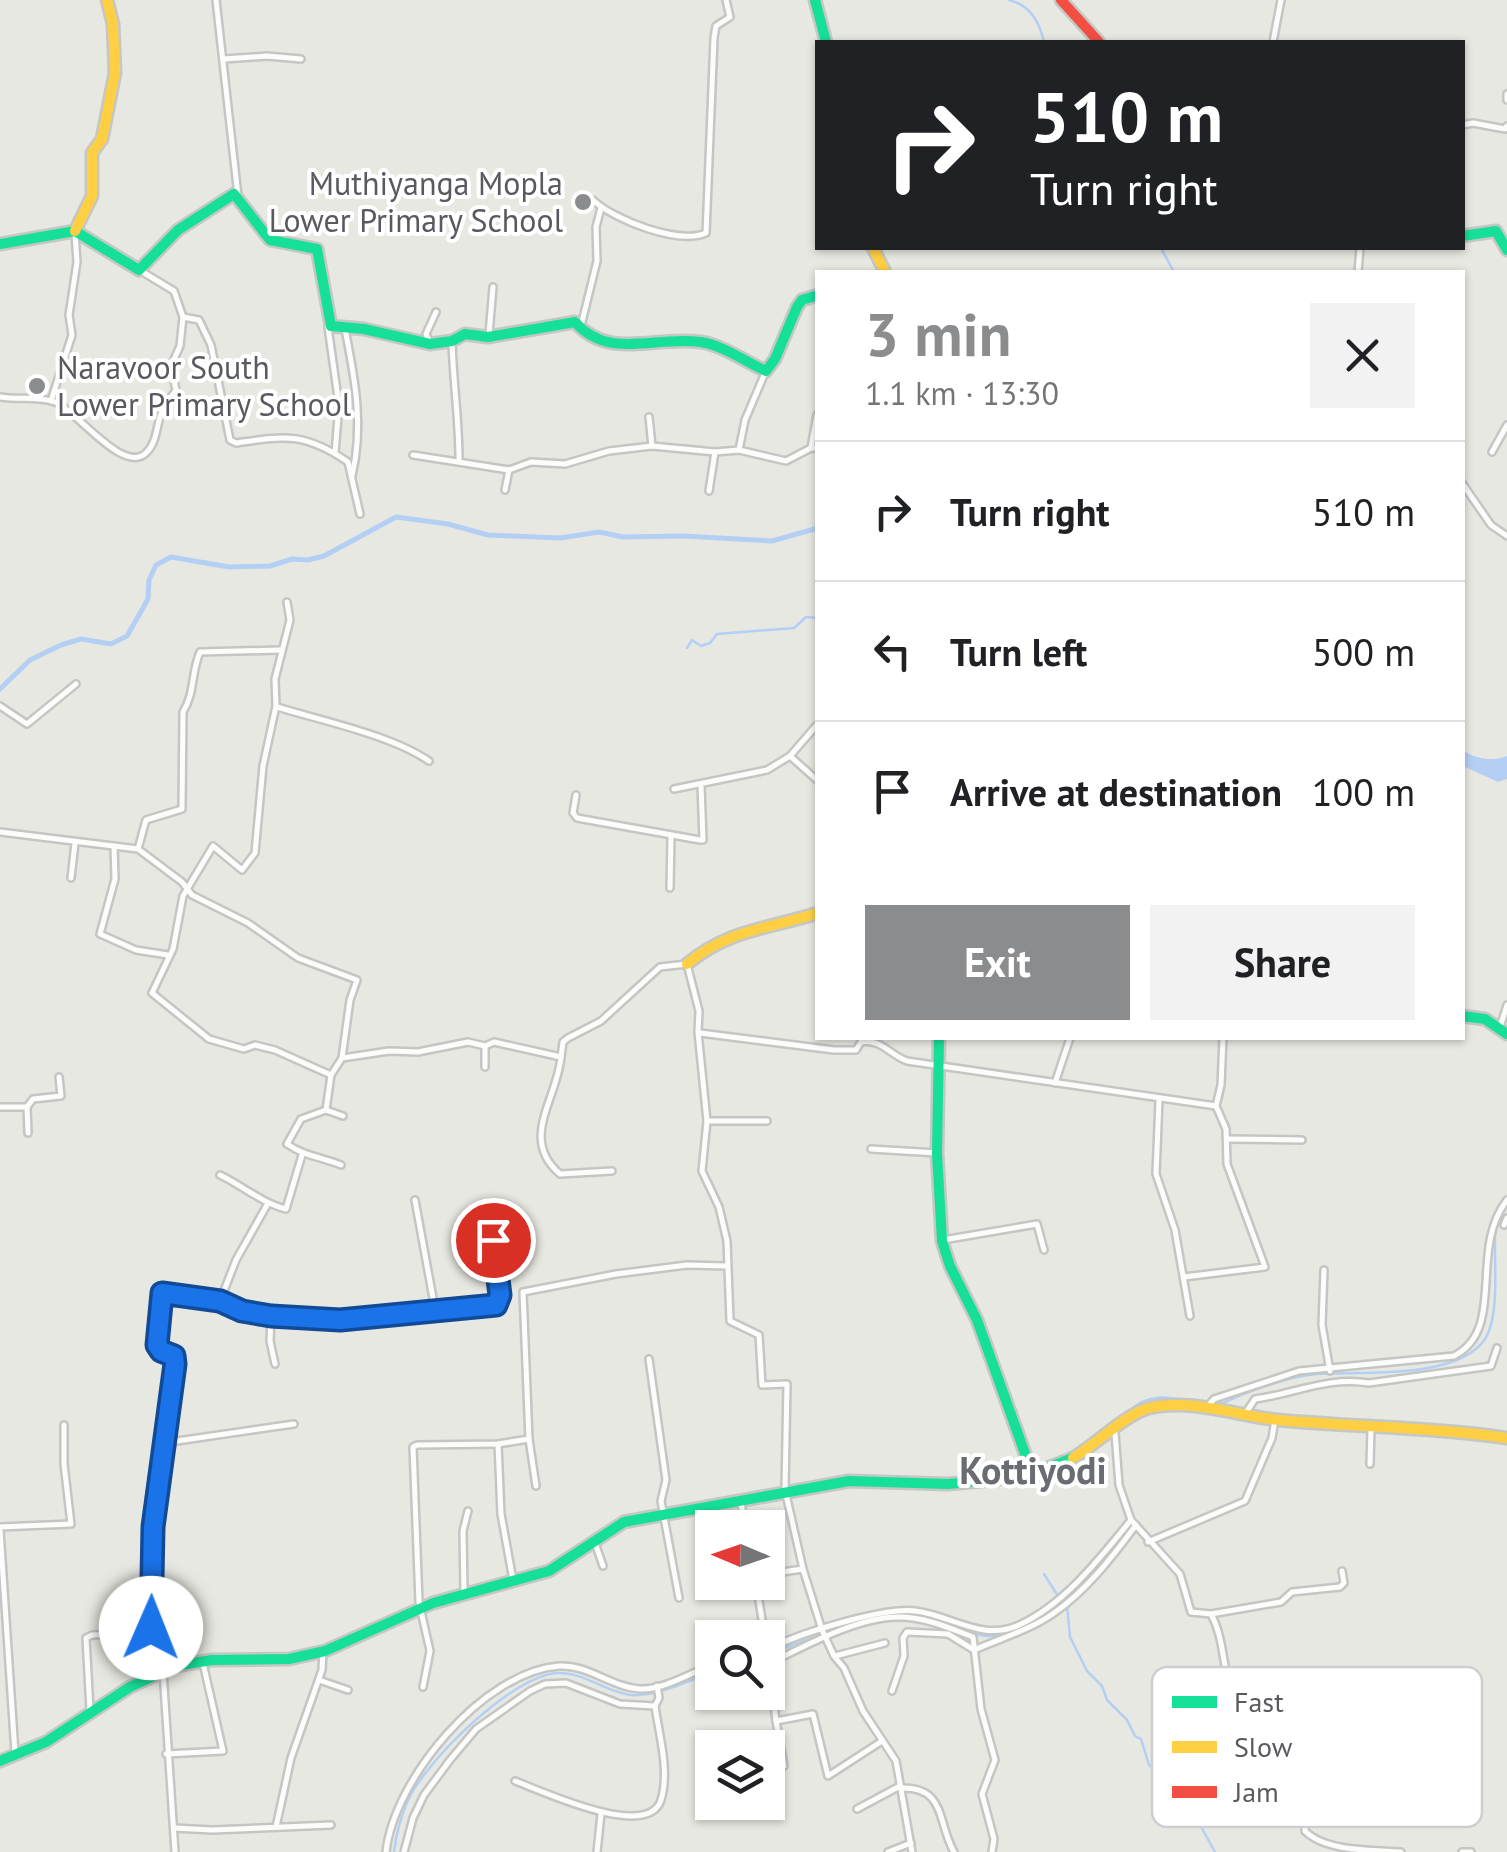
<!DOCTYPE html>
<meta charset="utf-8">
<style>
:root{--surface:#fff;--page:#f2f2f2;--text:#202124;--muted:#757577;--line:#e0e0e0;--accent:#8a8c8e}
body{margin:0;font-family:"PT Sans",sans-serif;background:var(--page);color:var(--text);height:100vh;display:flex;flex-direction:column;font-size:38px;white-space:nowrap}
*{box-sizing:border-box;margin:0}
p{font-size:32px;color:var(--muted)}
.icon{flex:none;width:55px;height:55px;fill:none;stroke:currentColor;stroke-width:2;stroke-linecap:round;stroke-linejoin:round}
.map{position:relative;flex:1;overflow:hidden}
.drawer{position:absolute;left:815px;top:270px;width:650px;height:770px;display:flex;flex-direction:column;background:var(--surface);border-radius:0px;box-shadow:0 2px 8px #0004}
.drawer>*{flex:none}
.banner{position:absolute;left:815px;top:40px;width:650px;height:210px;border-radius:0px;box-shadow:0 2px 8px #0004;background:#202124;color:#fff;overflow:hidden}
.needle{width:65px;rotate:272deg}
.fabs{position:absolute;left:695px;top:1510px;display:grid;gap:20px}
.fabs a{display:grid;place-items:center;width:90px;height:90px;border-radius:0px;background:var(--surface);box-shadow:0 2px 8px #0004;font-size:50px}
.pin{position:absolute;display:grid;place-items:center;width:85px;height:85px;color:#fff;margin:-42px;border:5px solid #fff;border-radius:50%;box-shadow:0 2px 10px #0007}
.me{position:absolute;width:110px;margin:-55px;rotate:1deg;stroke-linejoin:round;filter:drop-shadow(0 0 8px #0008)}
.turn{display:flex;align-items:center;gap:35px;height:210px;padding:0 50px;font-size:45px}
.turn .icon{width:130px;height:130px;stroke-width:2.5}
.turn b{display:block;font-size:70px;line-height:85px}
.round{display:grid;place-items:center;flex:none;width:105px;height:105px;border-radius:0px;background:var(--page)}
.overview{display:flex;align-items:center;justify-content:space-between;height:170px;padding:0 50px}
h1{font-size:60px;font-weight:700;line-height:75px;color:var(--accent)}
.action{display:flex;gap:20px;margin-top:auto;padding:20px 50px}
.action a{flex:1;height:115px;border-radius:0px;background:var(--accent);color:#fff;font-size:40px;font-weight:700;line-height:115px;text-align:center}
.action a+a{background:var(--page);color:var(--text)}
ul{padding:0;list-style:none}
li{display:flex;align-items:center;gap:30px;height:140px;padding:0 50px;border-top:2px solid var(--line)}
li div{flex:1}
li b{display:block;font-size:38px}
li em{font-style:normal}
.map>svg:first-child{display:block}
.water{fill:#b4cff4}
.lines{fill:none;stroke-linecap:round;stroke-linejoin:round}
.stream{stroke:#b4cff4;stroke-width:2.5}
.canal{stroke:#b4cff4;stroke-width:5}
.street-casing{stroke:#c5c6c4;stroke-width:10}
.fast-casing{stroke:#c5c7c5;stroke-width:15}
.slow-casing{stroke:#c5c7c5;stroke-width:15}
.jam-casing{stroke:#c5c7c5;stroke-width:15}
.street{stroke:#fcfcfb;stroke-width:5}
.fast{stroke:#16e098;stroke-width:10}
.slow{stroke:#ffcf43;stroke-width:10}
.jam{stroke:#f24e42;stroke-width:10}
.route-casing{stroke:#114b97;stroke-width:25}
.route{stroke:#1a73e8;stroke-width:18}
.poi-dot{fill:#8a8c8e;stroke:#fff;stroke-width:4}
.labels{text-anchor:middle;stroke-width:8;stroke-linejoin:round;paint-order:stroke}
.poi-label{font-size:32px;fill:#585a60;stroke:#fff;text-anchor:end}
.quarter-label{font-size:38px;font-weight:bold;fill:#696c72;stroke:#fff}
.key{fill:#fff;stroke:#cdcecf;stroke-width:2.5}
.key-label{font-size:28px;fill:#585a60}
</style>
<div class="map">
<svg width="1507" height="1852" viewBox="0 0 1507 1852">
<rect width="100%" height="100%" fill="#e8e8e2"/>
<path class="water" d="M1463,750C1475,759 1493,762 1507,756V779L1498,782L1463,766Z"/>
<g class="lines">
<g class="stream">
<path d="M1009,0C1031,6 1039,21 1044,42"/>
<polyline points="1161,248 1174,272"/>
<polyline points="687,648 692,640 701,646 710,643 717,634 794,628 806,617 818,618"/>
<path d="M1216,1405C1225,1404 1228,1400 1236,1397C1261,1387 1291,1376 1317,1374C1361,1371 1458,1380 1485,1339C1500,1316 1494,1261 1495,1233"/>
<path d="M1128,1412C1149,1392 1168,1397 1194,1402"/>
<polyline points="1120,1478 1134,1519"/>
<polyline points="1044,1574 1063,1604"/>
<polyline points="1067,1605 1070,1637 1087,1671 1102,1686 1107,1700 1127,1720 1135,1736 1141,1739 1149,1765 1166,1777 1193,1812 1215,1852"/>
<path d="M911,1614C936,1618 961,1634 986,1636C1040,1639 1102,1564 1132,1525"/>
<polyline points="768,1654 831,1631"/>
<path d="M394,1852C396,1835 401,1816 408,1800C427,1760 512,1676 557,1673C584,1672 605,1692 631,1695C657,1697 688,1680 712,1673"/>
</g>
<polyline class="canal" points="0,689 30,660 61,645 81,639 111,644 127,636 148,599 149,580 156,565 171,557 229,567 270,566 292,559 308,560 324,556 396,517 448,524 488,535 560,538 599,532 623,537 684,536 772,541 818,528"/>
<g class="street-casing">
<g id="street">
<polyline points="216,0 238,196"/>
<polyline points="1273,42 1281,0"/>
<polyline points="224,59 267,56 301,59"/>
<polyline points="1507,94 1507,100"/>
<polyline points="1462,125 1473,123 1505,129 1507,126"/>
<path d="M593,200C614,220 679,245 706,233L714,38L716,26L730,17L726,0"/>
<polyline points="141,271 174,291 183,317"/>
<polyline points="1358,272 1360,248"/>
<polyline points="581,326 597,261 596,227 601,208"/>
<polyline points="328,327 339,405 335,453"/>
<path d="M345,329C355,379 364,426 352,476"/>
<polyline points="489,334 493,287"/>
<polyline points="429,341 426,334 436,312"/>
<path d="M452,341C453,381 459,419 459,460"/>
<path d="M0,397C18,400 38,396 55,402C75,409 123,475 146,453C158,442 156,423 163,409C166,402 172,397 176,390L171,366L180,346L183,317L199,320L211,345L230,440L236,443C285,436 304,432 348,462L360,514"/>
<polyline points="51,401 72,335 69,315 77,262 75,234"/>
<polyline points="649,417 652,446"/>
<polyline points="811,448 817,415"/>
<polyline points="739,450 745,420 765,373"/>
<polyline points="1492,452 1507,425"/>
<polyline points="413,455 509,470 531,462 565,464 609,451 652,446 715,452 739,450 786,461 811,448 818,448"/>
<polyline points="1462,483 1491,525 1507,536"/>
<polyline points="505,490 509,470"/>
<polyline points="709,491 715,452"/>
<polyline points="287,602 290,620 275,679 276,706 263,766 255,853 242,870 213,846 183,896 173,949 152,993 209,1039 244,1049 255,1045 275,1050 331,1075 342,1058 389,1051 418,1052 468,1042 485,1046 494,1042 561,1057 563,1042 568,1038 601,1021 660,967 687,964 699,1011 698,1032 707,1121 702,1171 719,1207 727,1241 730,1321 759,1335 762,1385 787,1384 785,1490 803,1569 822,1630 834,1656 844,1668 863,1711 896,1761 912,1852"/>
<polyline points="0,706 27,724 76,684"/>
<path d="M277,707C323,721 391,735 429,761"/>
<polyline points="790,756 818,781"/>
<polyline points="674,789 767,770 790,756 816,726"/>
<polyline points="576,795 573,813 577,818 700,840 703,840 701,786"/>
<polyline points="0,832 138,849 182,882 192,895 248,923 298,958 357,980 350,1000 342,1058"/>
<polyline points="114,846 115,879 100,934 136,950 168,955"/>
<path d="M138,849L146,820L182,809L183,712C195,693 191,673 200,652L280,650"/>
<polyline points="71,878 75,843"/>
<polyline points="670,888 671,837"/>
<polyline points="1500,1027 1507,1005"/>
<path d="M700,1033L834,1050H856L861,1042C880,1038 890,1055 907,1061L1216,1106"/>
<polyline points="485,1046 485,1067"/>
<path d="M561,1057C557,1100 519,1139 560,1174L612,1171"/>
<polyline points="1055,1083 1070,1038"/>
<polyline points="1159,1100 1156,1174 1175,1230 1190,1316"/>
<polyline points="0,1107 27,1107 33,1099 61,1096 59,1077"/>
<polyline points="27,1107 28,1133"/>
<polyline points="326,1110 331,1075"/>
<polyline points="707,1121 767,1121"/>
<polyline points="1228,1139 1302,1140"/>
<polyline points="871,1149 937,1153"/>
<path d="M341,1165C322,1157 304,1156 287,1144L301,1119L326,1110L343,1116"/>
<path d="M220,1175C243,1186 262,1203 286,1209L302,1155"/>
<polyline points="415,1200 435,1309"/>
<polyline points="1504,1225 1507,1218"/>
<polyline points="943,1240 1037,1224 1044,1250"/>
<polyline points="1324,1270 1322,1325 1330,1371"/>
<polyline points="1184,1277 1265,1267 1227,1164 1226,1129 1216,1106 1221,1085 1223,1038"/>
<polyline points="220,1301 236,1260 267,1205"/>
<polyline points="271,1316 270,1341 275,1364"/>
<polyline points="649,1359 666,1480 661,1501 679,1598"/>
<path d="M1205,1409L1214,1399L1299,1371L1454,1356C1507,1329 1468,1250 1507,1200"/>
<path d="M1245,1414L1255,1399C1293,1394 1329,1376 1369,1383L1491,1366L1497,1348"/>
<path d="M1115,1433L1119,1485L1131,1520L1180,1574L1191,1612L1211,1614C1224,1638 1222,1664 1231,1690C1238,1712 1257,1719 1270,1737C1282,1752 1288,1768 1303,1780L1305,1831C1326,1852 1373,1850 1401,1852"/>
<polyline points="163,1443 294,1424"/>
<polyline points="498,1444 501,1514 513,1580"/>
<polyline points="1370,1464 1371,1428"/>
<polyline points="536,1486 529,1439 523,1292 616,1274 687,1265 726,1266"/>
<polyline points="741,1502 745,1528"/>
<polyline points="0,1527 71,1524 64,1464 64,1425"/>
<polyline points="0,1530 15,1753"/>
<polyline points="594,1540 603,1566"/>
<polyline points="1148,1542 1245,1501 1272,1438 1275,1420"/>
<polyline points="768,1574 803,1569"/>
<polyline points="756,1582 765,1638"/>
<polyline points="464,1592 463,1531 468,1511"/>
<polyline points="1211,1614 1281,1602 1292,1592 1340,1587 1344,1583 1342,1571"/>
<path d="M768,1650C795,1634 884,1607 915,1611C951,1615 982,1642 1019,1625C1065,1604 1100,1558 1131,1520"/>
<polyline points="835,1656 885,1643"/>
<polyline points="769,1663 776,1721 813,1714 828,1776 882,1741"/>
<path d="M768,1664C805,1646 857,1617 899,1617C925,1617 949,1628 973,1637L981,1709L995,1760L982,1794L994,1839L992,1852"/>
<polyline points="163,1671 175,1852"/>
<polyline points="319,1680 348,1690"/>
<polyline points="423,1687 430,1651 419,1602 413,1447 417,1445 498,1444 529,1439"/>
<path d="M892,1691L904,1656L903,1638L907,1632L948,1634L974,1650C1001,1638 1030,1630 1054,1613C1087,1590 1113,1556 1136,1525"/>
<polyline points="90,1710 86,1638 92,1635 143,1633 151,1628 153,1527 175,1364 174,1356 161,1351 157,1345 162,1293 220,1301 242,1311 271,1316 339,1320 496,1305 500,1295 493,1240 495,1215"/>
<polyline points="776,1721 784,1766"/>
<polyline points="166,1754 223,1751 203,1663"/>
<path d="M515,1781C542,1791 648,1841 661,1800C670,1771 659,1735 655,1706"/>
<path d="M900,1788C946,1786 937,1822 954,1852"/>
<polyline points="857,1809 900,1786"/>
<polyline points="276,1827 291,1758 322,1670 323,1652"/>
<polyline points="174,1828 212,1830 331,1825"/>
<path d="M386,1852C394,1779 483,1672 559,1666C587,1664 611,1687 640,1689C663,1690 690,1673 712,1665"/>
<polyline points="404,1852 413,1818 424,1795 450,1760 476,1729 530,1691 545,1684 566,1683 620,1704 655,1706 659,1698 657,1686"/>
<polyline points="597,1852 601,1814"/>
<polyline points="888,1852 911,1843"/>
<polyline points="1462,1852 1471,1852"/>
</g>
</g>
<g class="fast-casing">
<g id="fast">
<polyline points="815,0 826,42"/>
<polyline points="1462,236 1496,231 1507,250"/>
<path d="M0,244L75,231L139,270L178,230L234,194L270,240L317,249L331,326L364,329L430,344L452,341L465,334L488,337L575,322C609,361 655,335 701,342C722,345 746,362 766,371L775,359L797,307L802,300L818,295"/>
<polyline points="1462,1016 1485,1019 1507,1034"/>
<polyline points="939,1038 937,1153 942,1241 950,1266 977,1320 1032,1473"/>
<polyline points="0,1761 46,1742 130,1687 175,1666 212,1660 289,1659 325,1651 433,1603 549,1571 624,1522 849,1481 948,1484 992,1480 1037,1472 1073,1458"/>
</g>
</g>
<g class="slow-casing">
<g id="slow">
<polyline points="75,231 92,196 92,153 102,139 115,73 113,24 107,0"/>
<polyline points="873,248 885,272"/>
<path d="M687,964C729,929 768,929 818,913"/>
<path d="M1073,1458C1095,1445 1126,1414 1149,1408C1191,1398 1237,1416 1278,1420C1355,1427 1431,1427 1507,1438"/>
</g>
</g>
<g class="jam-casing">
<polyline id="jam" points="1061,0 1099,42"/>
</g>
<use href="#street" class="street"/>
<use href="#fast" class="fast"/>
<use href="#slow" class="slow"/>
<use href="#jam" class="jam"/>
</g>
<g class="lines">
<g class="route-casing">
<polyline id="route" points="151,1628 153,1527 175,1364 174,1356 161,1351 157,1345 162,1293 220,1301 242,1311 271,1316 340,1320 496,1305 500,1295 493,1240"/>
</g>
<use href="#route" class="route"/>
</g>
<g class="poi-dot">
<circle cx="583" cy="202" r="10"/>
<circle cx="37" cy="386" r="10"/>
</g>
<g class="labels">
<g class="poi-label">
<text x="563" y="195">Muthiyanga Mopla<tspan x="563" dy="37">Lower Primary School</tspan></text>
<text x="57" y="379" text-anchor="start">Naravoor South<tspan x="57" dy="37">Lower Primary School</tspan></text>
</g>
<g class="quarter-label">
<text x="1033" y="1484">Kottiyodi</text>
</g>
</g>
<rect x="1152" y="1667" width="330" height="160" rx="15" class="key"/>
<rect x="1172" y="1696" width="45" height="12" fill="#16e098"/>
<rect x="1172" y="1741" width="45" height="12" fill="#ffcf43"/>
<rect x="1172" y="1786" width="45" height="12" fill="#f24e42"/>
<g class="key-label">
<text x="1234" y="1712">Fast</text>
<text x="1234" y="1757">Slow</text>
<text x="1234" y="1802">Jam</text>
</g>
</svg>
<div class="fabs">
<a><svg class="needle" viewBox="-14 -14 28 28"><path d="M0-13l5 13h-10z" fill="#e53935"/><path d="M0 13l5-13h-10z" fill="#757577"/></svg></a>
<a><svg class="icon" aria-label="search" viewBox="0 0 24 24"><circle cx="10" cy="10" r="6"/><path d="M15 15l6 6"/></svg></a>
<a><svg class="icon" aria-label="layers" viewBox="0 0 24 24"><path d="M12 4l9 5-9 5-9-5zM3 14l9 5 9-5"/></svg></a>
</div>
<div class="pin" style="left:493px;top:1240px;background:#d93025"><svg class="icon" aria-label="arrive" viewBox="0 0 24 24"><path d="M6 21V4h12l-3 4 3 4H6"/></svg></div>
<svg class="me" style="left:151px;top:1628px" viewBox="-20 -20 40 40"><circle r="19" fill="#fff"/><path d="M0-13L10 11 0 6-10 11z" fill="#1a73e8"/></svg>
<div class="banner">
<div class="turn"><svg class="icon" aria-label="right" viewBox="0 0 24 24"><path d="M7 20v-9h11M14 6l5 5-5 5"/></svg><div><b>510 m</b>Turn right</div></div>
</div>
<section class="drawer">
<div class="overview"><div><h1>3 min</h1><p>1.1 km · 13:30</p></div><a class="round"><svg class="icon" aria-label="close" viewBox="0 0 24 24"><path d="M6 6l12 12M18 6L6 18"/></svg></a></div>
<ul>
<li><svg class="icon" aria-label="right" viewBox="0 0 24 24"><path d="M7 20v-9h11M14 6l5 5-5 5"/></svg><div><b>Turn right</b></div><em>510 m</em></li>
<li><svg class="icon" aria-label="left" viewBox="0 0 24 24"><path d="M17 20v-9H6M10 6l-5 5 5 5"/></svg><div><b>Turn left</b></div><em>500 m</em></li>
<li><svg class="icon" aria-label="arrive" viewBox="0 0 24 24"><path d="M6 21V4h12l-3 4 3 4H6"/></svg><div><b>Arrive at destination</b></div><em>100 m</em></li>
</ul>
<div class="action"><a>Exit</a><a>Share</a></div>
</section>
</div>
